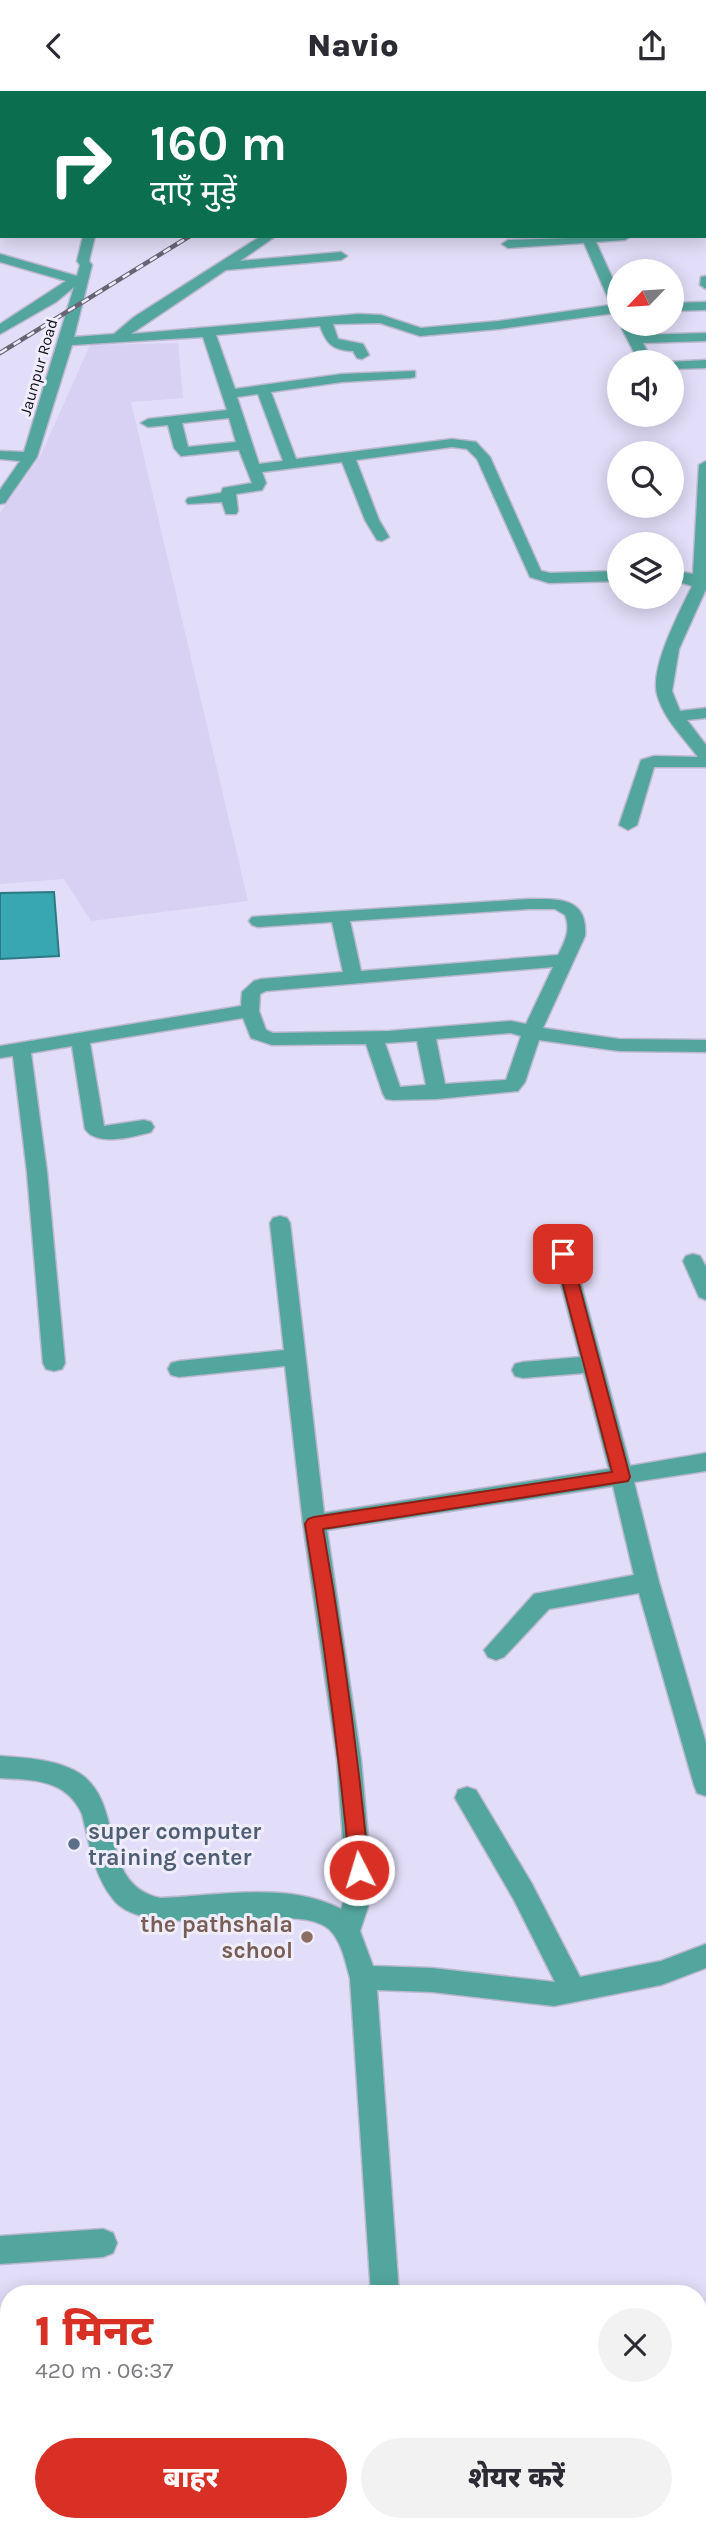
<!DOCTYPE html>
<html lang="hi">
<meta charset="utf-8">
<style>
:root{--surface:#fff;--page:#f2f2f3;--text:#2b2b33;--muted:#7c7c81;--accent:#d93025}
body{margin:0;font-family:Karla,"Noto Sans Devanagari",sans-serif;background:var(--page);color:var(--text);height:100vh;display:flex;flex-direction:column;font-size:26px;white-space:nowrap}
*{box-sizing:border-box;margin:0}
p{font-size:23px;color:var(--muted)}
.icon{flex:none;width:38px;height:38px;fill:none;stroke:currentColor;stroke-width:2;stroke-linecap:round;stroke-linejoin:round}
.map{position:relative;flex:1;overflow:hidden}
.panel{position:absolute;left:0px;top:2194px;width:707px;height:247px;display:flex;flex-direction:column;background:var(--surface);border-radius:28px 28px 0 0;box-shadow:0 4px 18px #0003}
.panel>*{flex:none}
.banner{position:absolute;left:0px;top:0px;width:707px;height:147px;box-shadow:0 4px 18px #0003;background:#0b6e4f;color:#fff;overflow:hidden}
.needle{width:46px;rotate:245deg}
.tools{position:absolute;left:607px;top:168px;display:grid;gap:14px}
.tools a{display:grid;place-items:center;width:77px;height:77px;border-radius:50%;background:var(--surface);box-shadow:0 4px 18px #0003;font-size:35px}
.pin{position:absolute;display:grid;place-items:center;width:60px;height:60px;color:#fff;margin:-30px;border-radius:14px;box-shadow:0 4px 10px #0006}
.me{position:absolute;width:77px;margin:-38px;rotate:355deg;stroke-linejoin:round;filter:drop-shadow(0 0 5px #0008)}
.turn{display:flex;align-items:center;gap:24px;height:147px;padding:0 35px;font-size:32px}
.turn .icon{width:91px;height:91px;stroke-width:2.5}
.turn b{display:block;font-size:49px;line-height:60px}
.round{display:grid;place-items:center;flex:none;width:74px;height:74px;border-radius:37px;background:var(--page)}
.head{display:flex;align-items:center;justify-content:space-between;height:119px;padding:0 35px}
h1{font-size:42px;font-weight:800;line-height:52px;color:var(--accent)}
.button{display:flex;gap:14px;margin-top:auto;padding:14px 35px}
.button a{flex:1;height:80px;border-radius:42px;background:var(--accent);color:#fff;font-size:28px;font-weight:800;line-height:80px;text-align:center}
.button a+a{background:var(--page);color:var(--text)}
header{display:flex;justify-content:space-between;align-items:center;height:91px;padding:0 35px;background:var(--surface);font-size:32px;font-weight:800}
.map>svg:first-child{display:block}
.built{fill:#d8d1f3}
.water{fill:#38a7b1;stroke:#2c7983;stroke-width:2}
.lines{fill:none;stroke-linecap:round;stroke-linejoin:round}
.minor-casing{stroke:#bcb8d0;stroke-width:3}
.minor{fill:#53a69d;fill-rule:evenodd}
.rail-casing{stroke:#676474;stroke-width:4.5}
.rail{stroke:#efecfc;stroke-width:2.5;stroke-dasharray:8;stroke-linecap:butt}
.route{fill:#d93025;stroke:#8d1f18;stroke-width:2}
.service-dot{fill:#5c6f8a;stroke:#efecfc;stroke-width:2.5}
.education-dot{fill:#8d6e63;stroke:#efecfc;stroke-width:2.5}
.labels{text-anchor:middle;stroke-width:6;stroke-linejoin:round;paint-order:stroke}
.far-street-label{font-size:16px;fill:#110f18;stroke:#efecfc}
.near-service-label{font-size:23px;font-weight:bold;fill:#4e5e75;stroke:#efecfc;text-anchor:start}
.near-education-label{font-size:23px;font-weight:bold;fill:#785e54;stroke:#efecfc;text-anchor:end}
</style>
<header><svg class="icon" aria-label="back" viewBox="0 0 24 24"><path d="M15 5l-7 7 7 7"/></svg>Navio<svg class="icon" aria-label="share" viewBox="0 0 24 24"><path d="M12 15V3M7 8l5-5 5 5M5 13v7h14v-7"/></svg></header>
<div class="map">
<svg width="706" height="2441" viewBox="0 0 706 2441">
<rect width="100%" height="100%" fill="#e2ddf8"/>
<polygon class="built" points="178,252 183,307 131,311 248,810 91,830 64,788 0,793 0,422 40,366 90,254"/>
<polygon class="water" points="54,801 59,865 0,868 0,802"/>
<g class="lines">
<g class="minor-casing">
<g id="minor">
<rect x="115" y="0" width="12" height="2"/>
<polygon points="310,0 323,0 309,2"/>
<polygon points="368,0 382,0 367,2"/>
<polygon points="489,0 502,0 488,2"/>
<rect x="617" y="0" width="12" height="2"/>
<rect x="0" y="29" width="2" height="6"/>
<rect x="705" y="67" width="1" height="8"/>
<polygon points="705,107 706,108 706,116 705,115"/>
<rect x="705" y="135" width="1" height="8"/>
<path d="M83,145H95L89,170L92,174L74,246L114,243L134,226L261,145H276L240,170L341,161L347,165L341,169L226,179L131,243L358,223L381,224L421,237L499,230L611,214L584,152L508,157L502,153L508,149L631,145L625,149L596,151L620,204V224L615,222L499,238L420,245L380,232L333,233L338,248L363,253L369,264L362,268L357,267L353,260C333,259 327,254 320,235L216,244L235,298L342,283L415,280V286L410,287L342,291L271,301L296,368L452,348L476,351L490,366L541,480L550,482L620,480V490L549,492L530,486L477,368L467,358L452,356L356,369L379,429L389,446L382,450L377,449L365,429L342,371L262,381L266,392L262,399L236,403L238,420L236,423H226L222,411L188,413L186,410L188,407L221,402L223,397L252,392L239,359L181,365L174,357L168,334L148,336L141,332L148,328L227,319L203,246L72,254L37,366L5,412L0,413V399L20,370L0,368V360L24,361L74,196L56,211L0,243V233L66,190L0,171V163L77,185L80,174L77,170ZM258,303L283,370L259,373L237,306ZM229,327L236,351L188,356L182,332Z"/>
<polygon points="706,185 706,198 700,194 701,186"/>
<polygon points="706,211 706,219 672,220 672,212"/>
<polygon points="629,234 634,235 639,244 706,242 706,250 643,252 653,271 639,271 622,238"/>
<polygon points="706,269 706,277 672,278 672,271 667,271"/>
<path d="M706,370V498L679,558L672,600L680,620L706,617V627L687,629L706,654V676H654L637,734L628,739L619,734L641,669L654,665L698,666C683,646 663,627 657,603C650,576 680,520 692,495L672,489V479L693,483L699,374Z"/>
<path d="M529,808C559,808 588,806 585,845L543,937L619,948L706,949V961L619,960L539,949L525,991L518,1000L437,1008L393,1009L386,1008L383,1003L366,953L272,954L251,947L243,927L90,952L104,1035L144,1029L151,1031L154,1036L151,1041C133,1046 97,1056 85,1038L72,955L31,962L47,1081L65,1272L62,1278L54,1280L46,1278L43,1272L27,1081L13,965L0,967V955L241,915L242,901L254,890L261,888L343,881L332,831L258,836L252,834L249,830L252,826ZM529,818H555L565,824C571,839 565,850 558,864L361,880L350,830ZM553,876L526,933L511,930L389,940L273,942L266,939L259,920L260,903L266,900ZM511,942L521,945L506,989L445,993L436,948ZM417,950L426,994L400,996L385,952Z"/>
<path d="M280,1125L287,1127L290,1132L324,1422L609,1378L584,1282L523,1287L515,1285L512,1279L515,1273L523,1271L580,1266L553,1163L556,1158L563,1156L570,1158L573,1163L630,1375L706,1362V1380L634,1391L659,1491L706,1652V1705L697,1702L694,1694L639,1502L549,1518L504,1566L496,1569L488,1566L484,1559L534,1503L634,1484L613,1395L327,1439L361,1669L373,1801L360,1840L373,1875L432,1877L555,1891L514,1809L455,1707L458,1699L467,1696L476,1699L532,1793L580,1886L661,1870L706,1853V1877L661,1894L554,1915L432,1901L377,1899L399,2203H371L350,1887C345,1870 342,1851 329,1838C318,1829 302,1828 289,1827C244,1823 141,1845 113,1808C94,1785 89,1751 82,1723C66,1688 34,1689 0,1687V1665C26,1667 56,1668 79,1682C126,1712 97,1793 160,1807C217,1805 288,1790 341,1818L347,1801L337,1669L303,1432L285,1275L179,1286L171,1284L168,1278L171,1272L179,1270L284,1259L270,1132L273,1127Z"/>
<polygon points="693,1163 700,1165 706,1176 706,1209 699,1206 683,1170 686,1165"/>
<polygon points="103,2138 113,2142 117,2152 113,2162 103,2166 0,2173 0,2145"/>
<polygon points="706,2404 706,2434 691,2432 698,2432 698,2405"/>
<polygon points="392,2432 422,2432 423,2441 393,2441"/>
<polygon points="587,2432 653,2432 650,2441 584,2441"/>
</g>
</g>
<use href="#minor" class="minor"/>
<g class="rail-casing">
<g id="rail">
<polyline points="421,2 424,0"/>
<polyline points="0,262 190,145"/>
</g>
</g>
<use href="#rail" class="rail"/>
</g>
<path class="route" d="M563,1158L571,1163L630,1386L628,1390L323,1438C343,1551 358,1664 369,1779L366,1785L359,1788L353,1785L350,1779C339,1663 324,1548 305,1433L308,1428L314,1426L612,1381L555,1163Z"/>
<circle class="service-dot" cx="74" cy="1753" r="7"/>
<circle class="education-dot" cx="307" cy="1846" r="7"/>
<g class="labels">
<g class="far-street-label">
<text transform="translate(38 276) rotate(-74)" y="6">Jaunpur Road</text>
</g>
<g class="near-service-label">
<text x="88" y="1748">super computer<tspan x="88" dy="26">training center</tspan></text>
</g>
<g class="near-education-label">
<text x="293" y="1841">the pathshala<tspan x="293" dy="26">school</tspan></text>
</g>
</g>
</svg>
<div class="tools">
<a><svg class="needle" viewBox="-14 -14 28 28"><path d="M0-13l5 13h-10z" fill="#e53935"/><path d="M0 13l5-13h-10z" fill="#7c7c81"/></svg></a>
<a><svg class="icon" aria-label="sound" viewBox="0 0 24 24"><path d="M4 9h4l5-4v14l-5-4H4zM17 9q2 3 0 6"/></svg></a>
<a><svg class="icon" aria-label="search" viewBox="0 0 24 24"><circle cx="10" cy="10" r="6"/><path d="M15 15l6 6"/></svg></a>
<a><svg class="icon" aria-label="layers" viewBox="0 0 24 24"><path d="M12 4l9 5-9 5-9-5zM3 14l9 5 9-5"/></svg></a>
</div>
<div class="pin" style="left:563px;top:1163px;background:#d93025"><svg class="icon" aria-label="arrive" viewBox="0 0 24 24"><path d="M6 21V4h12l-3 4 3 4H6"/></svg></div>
<svg class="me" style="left:359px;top:1779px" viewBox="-20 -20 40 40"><circle r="17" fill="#d93025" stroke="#fff" stroke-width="3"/><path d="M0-11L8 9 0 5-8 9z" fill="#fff"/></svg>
<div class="banner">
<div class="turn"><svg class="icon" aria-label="right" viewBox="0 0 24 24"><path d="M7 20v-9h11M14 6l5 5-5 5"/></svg><div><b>160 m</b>दाएँ मुड़ें</div></div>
</div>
<section class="panel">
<div class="head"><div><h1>1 मिनट</h1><p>420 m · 06:37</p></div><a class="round"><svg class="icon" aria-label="close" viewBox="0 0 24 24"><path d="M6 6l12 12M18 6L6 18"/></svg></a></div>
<div class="button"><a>बाहर</a><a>शेयर करें</a></div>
</section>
</div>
